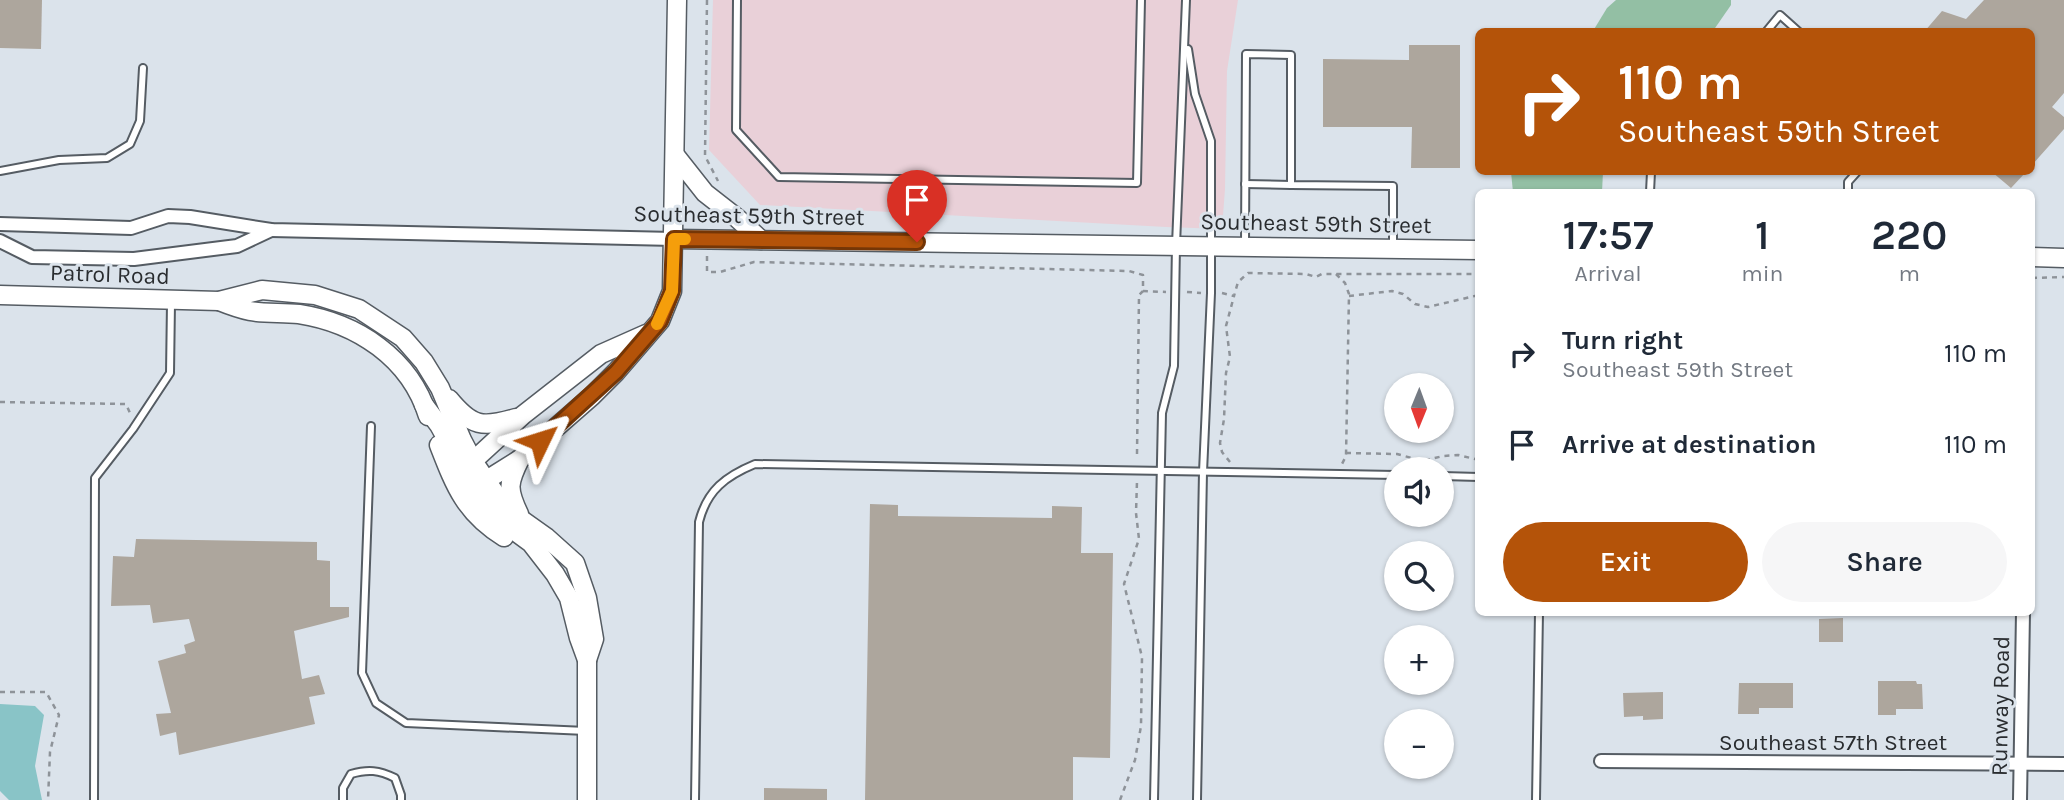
<!DOCTYPE html>
<meta charset="utf-8">
<style>
:root{--surface:#fff;--page:#f6f6f7;--text:#1f2937;--muted:#747a83;--accent:#b45309}
body{margin:0;font-family:Karla,sans-serif;background:var(--page);color:var(--text);height:100vh;display:flex;flex-direction:column;font-size:26px;white-space:nowrap}
*{box-sizing:border-box;margin:0}
p{font-size:23px;color:var(--muted)}
.icon{flex:none;width:38px;height:38px;fill:none;stroke:currentColor;stroke-width:2;stroke-linecap:round;stroke-linejoin:round}
.map{position:relative;flex:1;overflow:hidden}
.drawer{position:absolute;left:1475px;top:189px;width:560px;height:427px;display:flex;flex-direction:column;background:var(--surface);border-radius:10px;box-shadow:0 2px 5px #0004}
.drawer>*{flex:none}
.top-card{position:absolute;left:1475px;top:28px;width:560px;height:147px;border-radius:10px;box-shadow:0 2px 5px #0004;background:#b45309;color:#fff;overflow:hidden}
.needle{width:46px;rotate:181deg}
.controls{position:absolute;left:1384px;top:373px;display:grid;gap:14px}
.controls a{display:grid;place-items:center;width:70px;height:70px;border-radius:50%;background:var(--surface);box-shadow:0 2px 5px #0004;font-size:35px}
.pin{position:absolute;display:grid;place-items:center;width:60px;height:60px;color:#fff;margin:-72px -30px;border-radius:50% 50% 50% 0;rotate:-45deg;box-shadow:0 0 7px #0007}
.pin .icon{rotate:45deg}
.me{position:absolute;width:77px;margin:-38px;rotate:49deg;stroke-linejoin:round;filter:drop-shadow(0 0 5px #0008)}
.turn{display:flex;align-items:center;gap:24px;height:147px;padding:0 28px;font-size:32px}
.turn .icon{width:91px;height:91px;stroke-width:2.5}
.turn b{display:block;font-size:49px;line-height:60px}
.eta{display:flex;justify-content:space-evenly;align-items:center;height:119px;text-align:center}
.eta b{font-size:42px;font-weight:600;line-height:49px}
.button{display:flex;gap:14px;margin-top:auto;padding:14px 28px}
.button a{flex:1;height:80px;border-radius:42px;background:var(--accent);color:#fff;font-size:28px;font-weight:600;line-height:80px;text-align:center}
.button a+a{background:var(--page);color:var(--text)}
ul{padding:0;list-style:none}
li{display:flex;align-items:center;gap:21px;height:91px;padding:0 28px}
li div{flex:1}
li b{display:block;font-size:26px}
li em{font-style:normal}
.map>svg:first-child{display:block}
.industrial{fill:#e9d0d8}
.forest{fill:#93bfa4}
.water{fill:#89c4c7}
.building{fill:#ada69d}
.lines{fill:none;stroke-linecap:round;stroke-linejoin:round}
.lane-casing{stroke:#555c63;stroke-width:10}
.street-casing{stroke:#555c63;stroke-width:16}
.secondary-casing{stroke:#555c63;stroke-width:21}
.path{stroke:#8e9399;stroke-width:2.5;stroke-dasharray:5 5;stroke-linecap:butt}
.lane{stroke:#fff;stroke-width:6}
.street{stroke:#fff;stroke-width:12}
.secondary{stroke:#fff;stroke-width:18}
.route-casing{stroke:#753606;stroke-width:18}
.route{stroke:#b45309;stroke-width:12}
.slow{stroke:#f59e0b;stroke-width:12}
.labels{text-anchor:middle;stroke-width:6;stroke-linejoin:round;paint-order:stroke}
.street-label{font-size:23px;fill:#292c2f;stroke:#dbe3eb}
</style>
<div class="map">
<svg width="2064" height="800" viewBox="0 0 2064 800">
<rect width="100%" height="100%" fill="#dbe3eb"/>
<polygon class="industrial" points="713,0 1238,0 1227,71 1225,189 1222,229 1166,227 760,205 709,150"/>
<g class="forest">
<polygon points="1616,0 1731,0 1731,5 1713,31 1593,31 1607,8"/>
<polygon points="1511,172 1603,172 1602,192 1513,192"/>
</g>
<polygon class="water" points="0,704 35,706 44,715 35,766 42,800 9,800 0,791"/>
<g class="building">
<polygon points="0,0 42,0 41,49 0,48"/>
<polygon points="1984,0 2064,0 2064,93 2052,107 2064,117 2064,129 2032,165 2032,32 1924,32 1942,11 1966,19"/>
<polygon points="1409,45 1460,45 1460,168 1411,168 1412,127 1323,127 1323,59 1409,60"/>
<polygon points="1992,172 2026,172 2011,188"/>
<polygon points="870,504 898,505 898,516 1052,518 1052,506 1082,507 1081,553 1113,553 1110,758 1073,757 1073,800 865,800"/>
<polygon points="136,539 317,542 317,560 330,561 330,607 349,607 349,617 294,631 302,679 319,675 325,694 309,697 315,724 179,755 176,732 160,736 156,714 171,713 158,661 186,653 184,645 195,641 189,619 153,623 150,605 111,606 113,556 134,557"/>
<polygon points="1843,618 1843,642 1819,642 1819,619"/>
<polygon points="1878,681 1916,681 1917,684 1922,684 1923,709 1896,709 1896,715 1878,715"/>
<polygon points="1739,683 1793,683 1793,708 1759,708 1759,714 1738,714"/>
<polygon points="1663,692 1663,719 1643,720 1643,716 1624,717 1623,693"/>
<polygon points="764,788 827,789 827,800 764,800"/>
</g>
<g class="lines">
<g class="lane-casing">
<g id="lane">
<polyline points="737,0 736,130 779,177 1137,183 1141,0"/>
<polyline points="1766,32 1780,15 1799,32"/>
<polyline points="1188,49 1195,94 1211,141 1211,293 1203,472 1197,800"/>
<polyline points="0,171 59,160 107,158 130,144 140,121 143,68"/>
<polyline points="1245,184 1291,185"/>
<polyline points="1650,192 1651,172"/>
<polyline points="1848,192 1848,182 1857,172"/>
<polyline points="1245,244 1246,54 1291,55 1291,185 1393,186 1393,247"/>
<polyline points="371,426 362,673 376,703 406,723 586,731"/>
<polyline points="1442,476 1479,477"/>
<polyline points="94,800 95,478 133,429 170,373 171,303"/>
<path d="M343,800V788L351,774C368,769 379,770 395,778L401,795V800"/>
<path d="M695,800L699,522C707,490 726,476 755,464L1396,475"/>
<polyline points="1154,800 1162,413 1174,366 1176,245 1186,0"/>
<polyline points="1536,800 1539,612"/>
</g>
</g>
<g class="street-casing">
<g id="street">
<polyline points="0,224 131,228 168,216 190,217 271,230 674,239"/>
<polyline points="0,241 32,257 134,259 237,246 271,230"/>
<polyline points="1601,761 2064,764"/>
<polyline points="2020,800 2023,612"/>
</g>
</g>
<g class="secondary-casing">
<g id="secondary">
<polyline points="675,155 705,193 737,218 761,240"/>
<polyline points="674,239 1479,250"/>
<polyline points="2032,257 2064,258"/>
<polyline points="0,295 219,301 262,290 315,295 359,309 403,338 424,362 440,388 462,440 473,461 505,508 546,537 575,563 587,598 594,639 587,660"/>
<path d="M219,301C229,305 240,309 250,311C266,314 283,312 299,314C357,323 410,358 428,416"/>
<path d="M449,399C472,427 482,428 516,418"/>
<polyline points="424,405 439,425 482,502 505,524 531,543 555,574 569,598 579,638 587,660 587,800"/>
<path d="M439,445C455,486 465,513 504,537"/>
<polyline points="470,471 473,461 523,415 601,354 646,334"/>
<polyline points="469,480 485,481 520,459 592,396 616,372 660,321 672,291 677,0"/>
<path d="M519,514C507,489 508,483 520,459"/>
</g>
</g>
<g class="path">
<polyline points="707,0 705,156 718,181"/>
<polyline points="707,256 707,272 720,272 754,262 1129,271 1143,275 1143,291 1166,292"/>
<polyline points="1336,274 1345,283 1349,294 1346,456 1342,464"/>
<polyline points="2032,278 2064,277"/>
<polyline points="1187,292 1201,293"/>
<polyline points="1222,293 1234,296 1238,282 1248,273 1306,274 1316,277 1322,274 1479,274"/>
<polyline points="1349,296 1392,291 1403,294 1415,304 1428,307 1479,295"/>
<polyline points="0,402 126,404 130,413"/>
<polyline points="1346,453 1397,454 1423,461 1443,456 1458,455 1479,460"/>
<polyline points="1137,454 1139,295 1143,291"/>
<polyline points="1230,462 1222,452 1220,443 1224,419 1226,373 1230,357 1226,326 1234,296"/>
<polyline points="0,692 46,692 59,715 50,752 48,800"/>
<polyline points="1120,800 1135,760 1141,726 1142,657 1124,584 1139,539 1136,513 1137,481"/>
</g>
<use href="#lane" class="lane"/>
<use href="#street" class="street"/>
<use href="#secondary" class="secondary"/>
</g>
<g class="lines">
<g class="route-casing">
<polyline id="route" points="540,441 616,372 660,321 672,291 674,239 917,242"/>
</g>
<use href="#route" class="route"/>
<polyline class="slow" points="657,324 672,291 674,239 685,239"/>
</g>
<g class="labels">
<g class="street-label">
<text transform="translate(749 215) rotate(1)" y="8">Southeast 59th Street</text>
<text transform="translate(1316 223) rotate(1)" y="8">Southeast 59th Street</text>
<text transform="translate(110 274) rotate(2)" y="8">Patrol Road</text>
<text transform="translate(2000 706) rotate(-89)" y="8">Runway Road</text>
<text x="1833" y="750">Southeast 57th Street</text>
</g>
</g>
</svg>
<div class="controls">
<a><svg class="needle" viewBox="-14 -14 28 28"><path d="M0-13l5 13h-10z" fill="#e53935"/><path d="M0 13l5-13h-10z" fill="#747a83"/></svg></a>
<a><svg class="icon" aria-label="sound" viewBox="0 0 24 24"><path d="M4 9h4l5-4v14l-5-4H4zM17 9q2 3 0 6"/></svg></a>
<a><svg class="icon" aria-label="search" viewBox="0 0 24 24"><circle cx="10" cy="10" r="6"/><path d="M15 15l6 6"/></svg></a>
<a>+</a>
<a>−</a>
</div>
<div class="pin" style="left:917px;top:242px;background:#d93025"><svg class="icon" aria-label="arrive" viewBox="0 0 24 24"><path d="M6 21V4h12l-3 4 3 4H6"/></svg></div>
<svg class="me" style="left:540px;top:441px" viewBox="-20 -20 40 40"><path d="M0-17L14 15 0 8-14 15z" fill="#b45309" stroke="#fff" stroke-width="4"/></svg>
<div class="top-card">
<div class="turn"><svg class="icon" aria-label="right" viewBox="0 0 24 24"><path d="M7 20v-9h11M14 6l5 5-5 5"/></svg><div><b>110 m</b>Southeast 59th Street</div></div>
</div>
<section class="drawer">
<div class="eta">
<div><b>17:57</b><p>Arrival</p></div>
<div><b>1</b><p>min</p></div>
<div><b>220</b><p>m</p></div>
</div>
<ul>
<li><svg class="icon" aria-label="right" viewBox="0 0 24 24"><path d="M7 20v-9h11M14 6l5 5-5 5"/></svg><div><b>Turn right</b><p>Southeast 59th Street</p></div><em>110 m</em></li>
<li><svg class="icon" aria-label="arrive" viewBox="0 0 24 24"><path d="M6 21V4h12l-3 4 3 4H6"/></svg><div><b>Arrive at destination</b></div><em>110 m</em></li>
</ul>
<div class="button"><a>Exit</a><a>Share</a></div>
</section>
</div>
